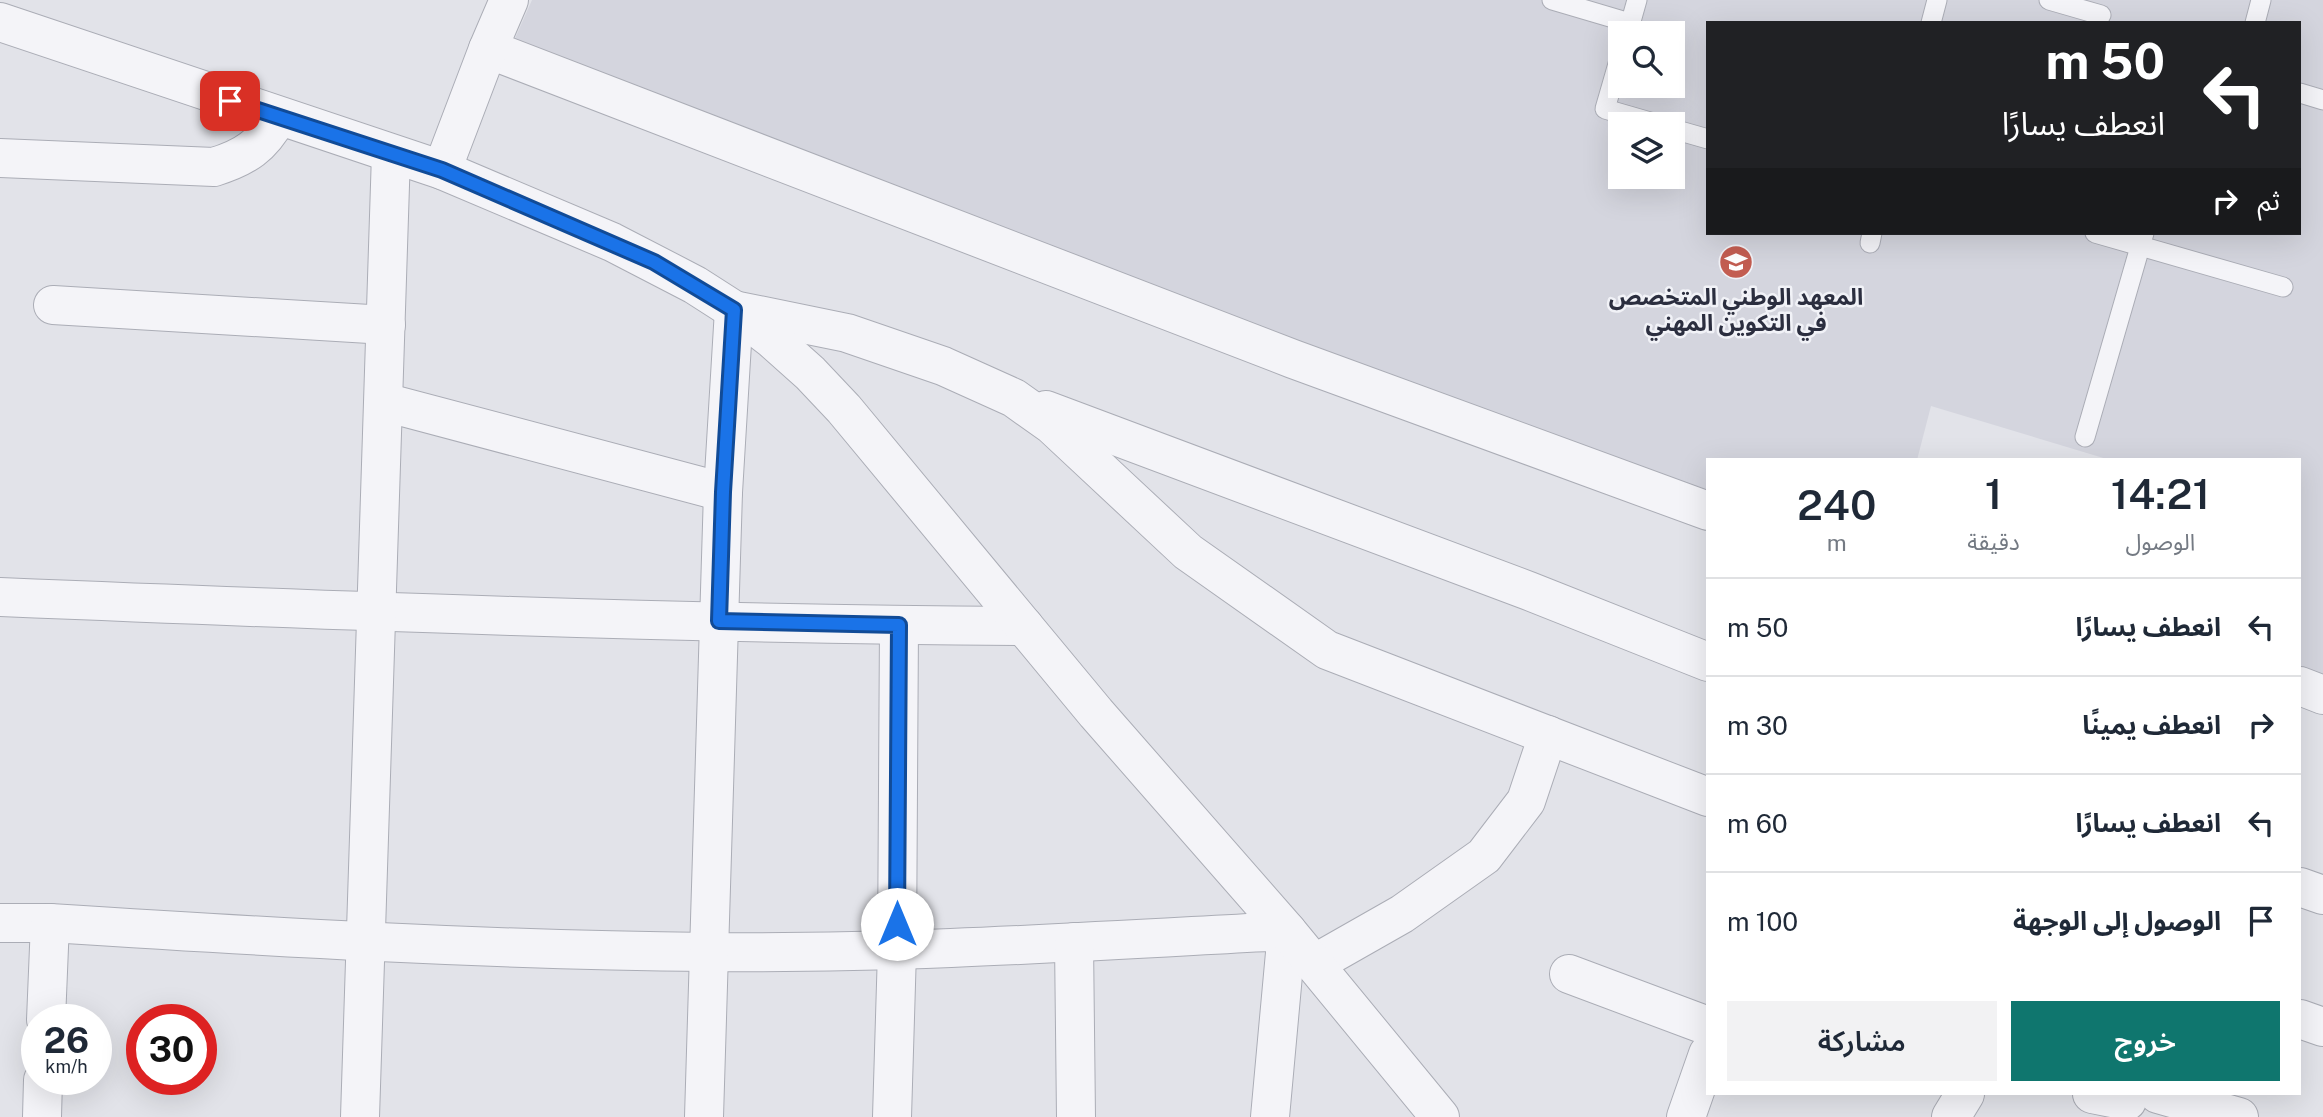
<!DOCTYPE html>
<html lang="ar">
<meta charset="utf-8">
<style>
:root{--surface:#fff;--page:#f2f2f3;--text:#1f2937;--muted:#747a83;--line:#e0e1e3;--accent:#0f766e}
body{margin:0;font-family:"Public Sans","Noto Sans Arabic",sans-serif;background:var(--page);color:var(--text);direction:rtl;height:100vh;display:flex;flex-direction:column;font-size:26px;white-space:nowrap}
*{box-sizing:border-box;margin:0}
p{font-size:23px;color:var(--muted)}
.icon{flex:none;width:38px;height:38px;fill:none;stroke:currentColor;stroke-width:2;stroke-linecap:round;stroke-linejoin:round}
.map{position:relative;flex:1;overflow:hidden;direction:ltr}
.details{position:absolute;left:1706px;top:458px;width:595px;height:637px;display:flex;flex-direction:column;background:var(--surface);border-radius:0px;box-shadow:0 7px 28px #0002;direction:rtl}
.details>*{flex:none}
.banner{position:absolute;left:1706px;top:21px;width:595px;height:214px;border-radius:0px;box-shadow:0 7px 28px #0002;direction:rtl;background:#202124;color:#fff;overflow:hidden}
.tools{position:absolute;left:1608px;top:21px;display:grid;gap:14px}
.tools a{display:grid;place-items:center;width:77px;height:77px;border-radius:0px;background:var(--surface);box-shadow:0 7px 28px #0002;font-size:35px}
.speed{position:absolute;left:21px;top:1004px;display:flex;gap:14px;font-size:35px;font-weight:700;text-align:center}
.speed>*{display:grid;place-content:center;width:91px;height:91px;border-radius:50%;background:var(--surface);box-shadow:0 7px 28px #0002;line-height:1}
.speed small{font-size:18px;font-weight:400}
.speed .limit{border:10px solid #d22;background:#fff;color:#111}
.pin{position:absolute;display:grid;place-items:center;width:60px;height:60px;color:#fff;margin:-30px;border-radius:14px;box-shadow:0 4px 10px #0006}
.me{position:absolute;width:77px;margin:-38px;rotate:0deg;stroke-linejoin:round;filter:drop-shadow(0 0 5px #0008)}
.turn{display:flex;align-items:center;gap:24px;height:147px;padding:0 21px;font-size:32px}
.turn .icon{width:91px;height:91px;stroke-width:2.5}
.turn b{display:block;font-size:49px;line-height:60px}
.then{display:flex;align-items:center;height:66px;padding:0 21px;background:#0003;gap:14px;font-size:26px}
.eta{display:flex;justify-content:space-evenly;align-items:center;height:119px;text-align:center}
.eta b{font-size:42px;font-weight:600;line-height:49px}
.action{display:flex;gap:14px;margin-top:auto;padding:14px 21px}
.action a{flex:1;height:80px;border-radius:0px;background:var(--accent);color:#fff;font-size:28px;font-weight:600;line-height:80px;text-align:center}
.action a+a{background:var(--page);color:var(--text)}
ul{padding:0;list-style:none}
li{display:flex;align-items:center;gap:21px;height:98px;padding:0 21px;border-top:2px solid var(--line)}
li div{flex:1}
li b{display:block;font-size:26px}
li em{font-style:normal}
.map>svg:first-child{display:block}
.built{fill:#d4d5de;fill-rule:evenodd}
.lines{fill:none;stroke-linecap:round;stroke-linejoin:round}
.service-casing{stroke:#abadb6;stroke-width:21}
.minor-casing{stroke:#abadb6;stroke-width:40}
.tertiary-casing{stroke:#abadb6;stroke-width:40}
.service{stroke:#f4f4f8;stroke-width:19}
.minor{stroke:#f4f4f8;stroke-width:38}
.tertiary{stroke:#f4f4f8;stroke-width:38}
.route-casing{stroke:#114b97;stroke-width:18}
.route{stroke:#1a73e8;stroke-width:12}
.labels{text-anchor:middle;stroke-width:5;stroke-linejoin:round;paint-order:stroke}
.poi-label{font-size:23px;font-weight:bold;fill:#2b2e3f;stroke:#f1f2f7}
</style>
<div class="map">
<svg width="2323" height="1117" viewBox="0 0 2323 1117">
<rect width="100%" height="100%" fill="#e2e3e9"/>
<path class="built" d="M532,0H2323V679L2300,670V460H2110L1931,406L1917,460H1708V501L513,43ZM1708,23H2300V233H1708ZM1620,33H1673V86H1620ZM1620,124H1673V177H1620Z"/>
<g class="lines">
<g class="service-casing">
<g id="service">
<polyline points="1552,0 1630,23"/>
<polyline points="2049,0 2101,15"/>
<polyline points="1931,23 1937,0"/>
<polyline points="2255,23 2261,0"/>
<polyline points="1628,32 1637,0"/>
<polyline points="1620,57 1605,109 1657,124"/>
<polyline points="2300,93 2323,100"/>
<polyline points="1673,129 1708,139"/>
<polyline points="2095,233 2283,287"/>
<polyline points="1870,243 1872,233"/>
<polyline points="2085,437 2144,233"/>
</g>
</g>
<g class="minor-casing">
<g id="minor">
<polyline points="488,49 1293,359 1708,511"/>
<path d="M0,158L214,167C246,157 262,146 278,117"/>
<polyline points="442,170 488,49 509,0"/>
<polyline points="53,305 386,325"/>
<polyline points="384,402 723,492"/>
<polyline points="1046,410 1529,591 1708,662"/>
<path d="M0,597C341,611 683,624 1024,626"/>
<polyline points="2300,686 2323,695"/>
<polyline points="2300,887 2323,895"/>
<path d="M0,923H50C269,937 489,950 709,952C902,954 1095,941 1287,931L1270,1117"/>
<polyline points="1074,942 1076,1117"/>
<polyline points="1314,964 1402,914 1484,856 1526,801 1548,735"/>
<polyline points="1569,974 1708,1026"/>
<polyline points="2300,1019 2323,1027"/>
<polyline points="46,1020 50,923"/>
<polyline points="2092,1094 2127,1101"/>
<polyline points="2158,1094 2239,1117"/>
<polyline points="42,1117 43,1080"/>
<polyline points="360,1117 391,154"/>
<polyline points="704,1117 723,492 734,310 847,333 943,366 1014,398 1052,425 1188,552 1327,650 1708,797"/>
<polyline points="892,1117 897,951 899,625"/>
<polyline points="1686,1117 1708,1054"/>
<polyline points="1951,1117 1965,1094"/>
</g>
</g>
<g class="tertiary-casing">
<polyline id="tertiary" points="0,22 442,170 612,242 695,285 734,310 773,340 810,373 844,409 1096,713 1287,931 1440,1117"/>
</g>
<use href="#service" class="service"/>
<use href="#minor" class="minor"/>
<use href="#tertiary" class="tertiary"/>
</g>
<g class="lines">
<g class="route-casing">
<polyline id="route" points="230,101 442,170 654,262 734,310 723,492 719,621 899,625 897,924"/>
</g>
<use href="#route" class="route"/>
</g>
<defs>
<g id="school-disc" transform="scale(1.75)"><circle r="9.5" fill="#c35d51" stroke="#f1f2f7"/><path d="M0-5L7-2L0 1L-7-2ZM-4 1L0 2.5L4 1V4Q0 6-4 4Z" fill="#fff"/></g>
</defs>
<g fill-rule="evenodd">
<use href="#school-disc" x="1736" y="262"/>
</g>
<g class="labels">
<g class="poi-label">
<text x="1736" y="305">المعهد الوطني المتخصص<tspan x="1736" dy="26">في التكوين المهني</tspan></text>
</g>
</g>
</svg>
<div class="tools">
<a><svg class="icon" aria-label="search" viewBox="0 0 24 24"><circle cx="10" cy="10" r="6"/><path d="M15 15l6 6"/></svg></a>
<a><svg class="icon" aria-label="layers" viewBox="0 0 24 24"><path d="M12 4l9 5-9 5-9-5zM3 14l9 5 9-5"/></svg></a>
</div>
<div class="speed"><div>26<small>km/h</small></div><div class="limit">30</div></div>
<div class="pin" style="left:230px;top:101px;background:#d93025"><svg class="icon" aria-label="arrive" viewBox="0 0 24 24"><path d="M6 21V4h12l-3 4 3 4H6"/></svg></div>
<svg class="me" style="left:897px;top:924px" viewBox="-20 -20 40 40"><circle r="19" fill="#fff"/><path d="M0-13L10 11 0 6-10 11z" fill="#1a73e8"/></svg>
<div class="banner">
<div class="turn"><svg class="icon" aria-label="left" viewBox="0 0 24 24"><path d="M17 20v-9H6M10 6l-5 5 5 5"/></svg><div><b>50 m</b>انعطف يسارًا</div></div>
<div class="then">ثم<svg class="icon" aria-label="right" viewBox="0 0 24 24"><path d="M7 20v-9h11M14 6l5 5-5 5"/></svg></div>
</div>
<section class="details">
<div class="eta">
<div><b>14:21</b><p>الوصول</p></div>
<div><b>1</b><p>دقيقة</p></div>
<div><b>240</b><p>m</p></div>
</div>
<ul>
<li><svg class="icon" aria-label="left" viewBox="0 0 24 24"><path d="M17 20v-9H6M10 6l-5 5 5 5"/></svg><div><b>انعطف يسارًا</b></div><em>50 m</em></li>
<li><svg class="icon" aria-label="right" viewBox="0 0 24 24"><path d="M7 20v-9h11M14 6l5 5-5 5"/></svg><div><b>انعطف يمينًا</b></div><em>30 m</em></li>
<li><svg class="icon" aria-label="left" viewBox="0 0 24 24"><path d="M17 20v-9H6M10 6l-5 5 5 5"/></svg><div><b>انعطف يسارًا</b></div><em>60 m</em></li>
<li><svg class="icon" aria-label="arrive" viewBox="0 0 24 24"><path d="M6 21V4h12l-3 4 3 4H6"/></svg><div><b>الوصول إلى الوجهة</b></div><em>100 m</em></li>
</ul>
<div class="action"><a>خروج</a><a>مشاركة</a></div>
</section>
</div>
